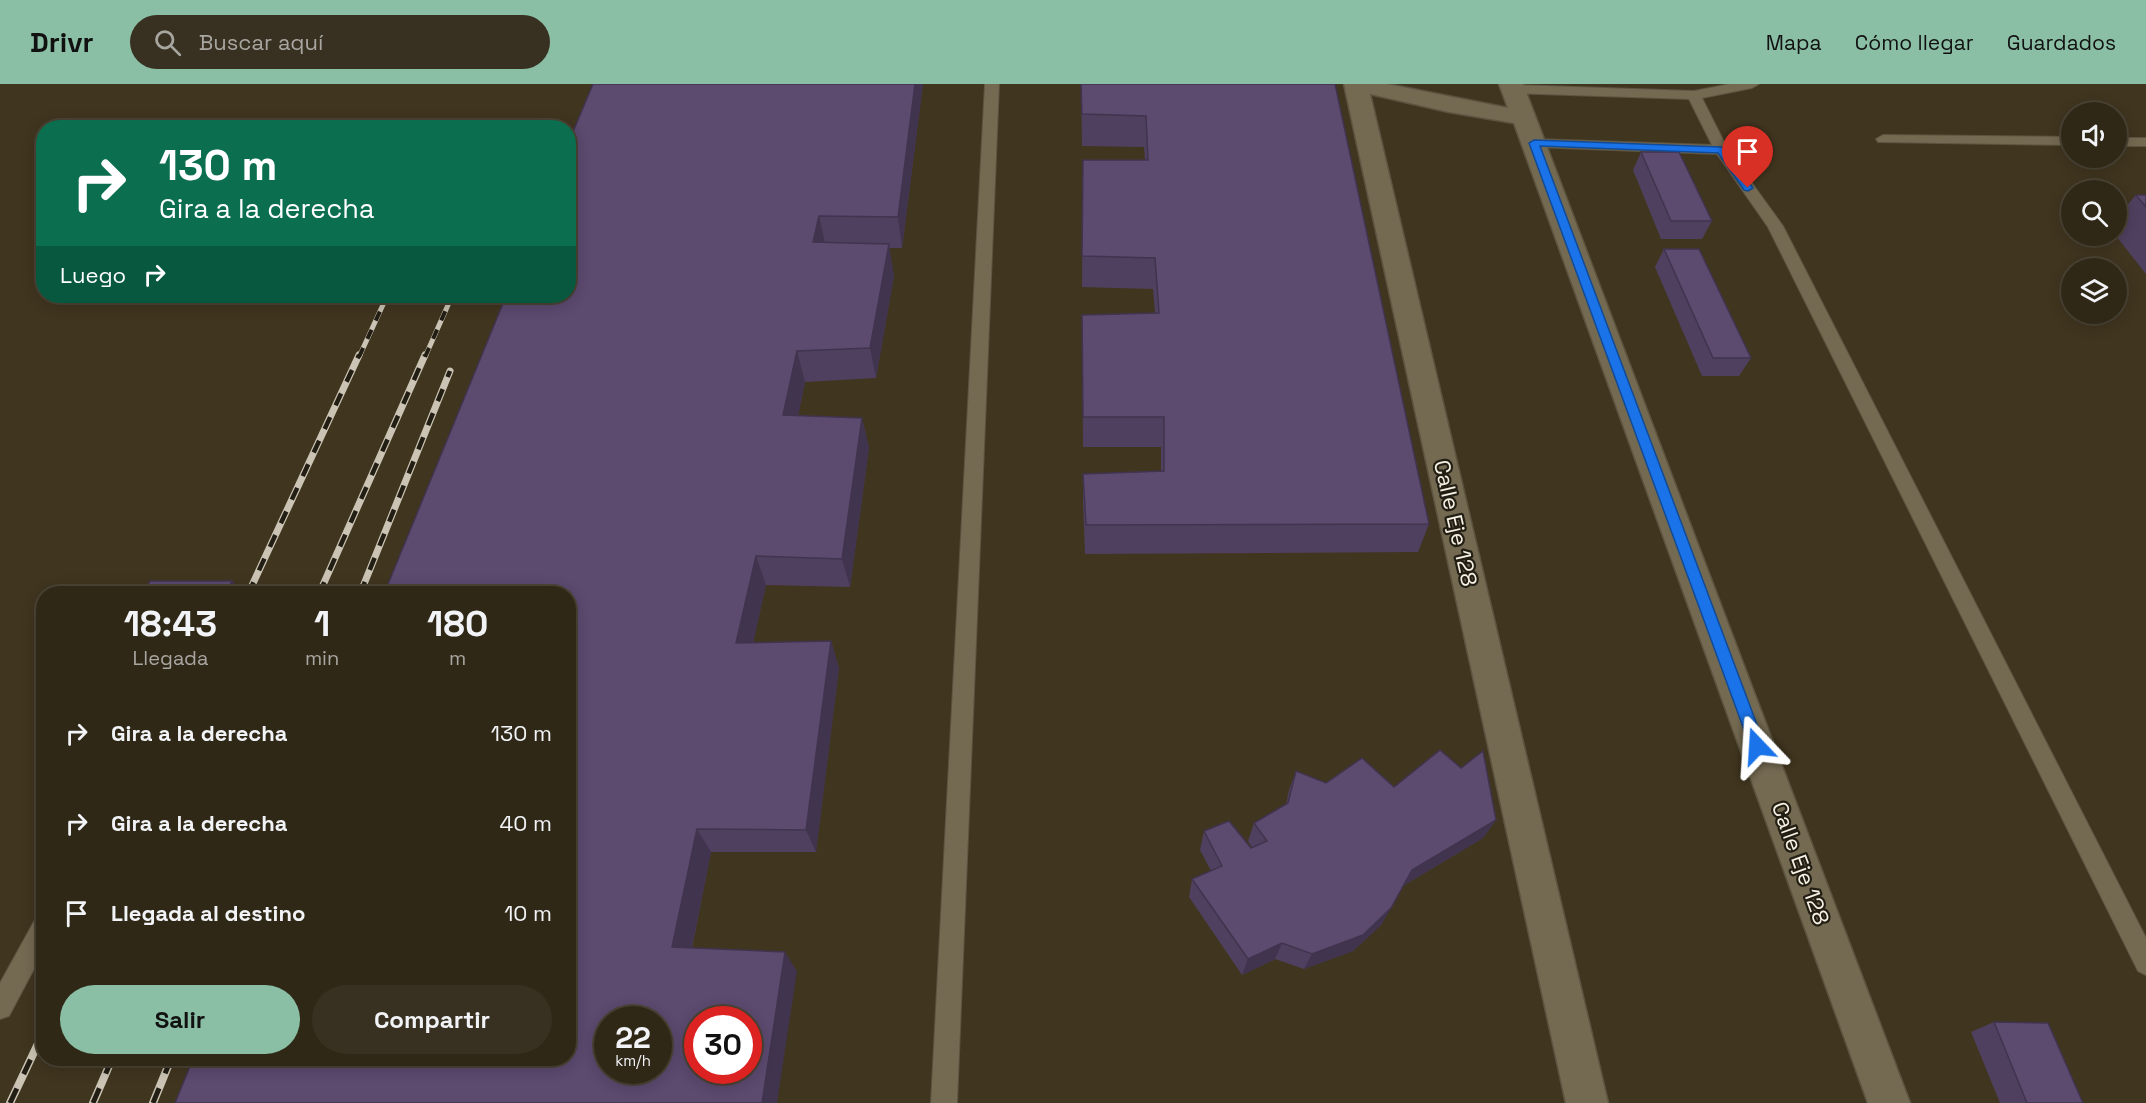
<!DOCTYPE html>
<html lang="es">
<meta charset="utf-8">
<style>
:root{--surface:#302817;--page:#383020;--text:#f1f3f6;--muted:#a8a6a1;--line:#4b4436;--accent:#8abfa5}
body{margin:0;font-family:"Space Grotesk",sans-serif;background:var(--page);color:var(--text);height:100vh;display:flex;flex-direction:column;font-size:22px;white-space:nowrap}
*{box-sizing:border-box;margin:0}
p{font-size:20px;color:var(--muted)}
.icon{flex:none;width:33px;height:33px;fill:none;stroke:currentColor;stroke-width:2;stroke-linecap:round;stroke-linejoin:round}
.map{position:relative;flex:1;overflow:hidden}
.side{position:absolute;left:36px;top:502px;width:540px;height:480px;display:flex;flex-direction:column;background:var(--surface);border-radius:24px;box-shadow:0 3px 15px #0003,0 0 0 2px var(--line)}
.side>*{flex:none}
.hud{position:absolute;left:36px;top:36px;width:540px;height:183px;border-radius:24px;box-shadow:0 3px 15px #0003,0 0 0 2px var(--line);background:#0b6e4f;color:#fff;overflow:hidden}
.tools{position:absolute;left:2061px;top:18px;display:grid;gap:12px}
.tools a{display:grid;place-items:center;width:66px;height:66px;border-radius:50%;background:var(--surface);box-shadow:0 3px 15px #0003,0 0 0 2px var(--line);font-size:30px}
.speed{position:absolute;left:594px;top:922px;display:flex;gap:12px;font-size:30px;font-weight:700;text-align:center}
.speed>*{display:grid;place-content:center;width:78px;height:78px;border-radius:50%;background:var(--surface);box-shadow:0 3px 15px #0003,0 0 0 2px var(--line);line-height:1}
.speed small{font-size:15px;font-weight:400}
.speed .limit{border:9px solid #d22;background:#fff;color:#111}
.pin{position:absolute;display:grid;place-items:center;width:51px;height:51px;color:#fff;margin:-62px -26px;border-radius:50% 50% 50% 0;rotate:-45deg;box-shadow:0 0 6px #0007}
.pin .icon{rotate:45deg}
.me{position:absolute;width:66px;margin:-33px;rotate:340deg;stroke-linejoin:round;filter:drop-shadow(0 0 4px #0008)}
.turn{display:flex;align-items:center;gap:21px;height:126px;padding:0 24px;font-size:27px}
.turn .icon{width:78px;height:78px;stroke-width:2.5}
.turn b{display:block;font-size:42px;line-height:51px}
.then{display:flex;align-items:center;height:57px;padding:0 24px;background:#0003;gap:12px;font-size:22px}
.eta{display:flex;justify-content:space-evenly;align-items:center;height:102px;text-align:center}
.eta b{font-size:36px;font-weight:700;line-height:42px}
.action{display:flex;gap:12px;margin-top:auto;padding:12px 24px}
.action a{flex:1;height:69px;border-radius:36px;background:var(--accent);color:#111;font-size:24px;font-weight:700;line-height:69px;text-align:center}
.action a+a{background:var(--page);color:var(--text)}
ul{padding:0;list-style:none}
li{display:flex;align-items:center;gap:18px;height:90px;padding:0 24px}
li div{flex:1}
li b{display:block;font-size:22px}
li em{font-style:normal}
header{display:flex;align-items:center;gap:36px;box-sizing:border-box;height:84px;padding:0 30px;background:var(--accent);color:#111}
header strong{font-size:28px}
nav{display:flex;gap:33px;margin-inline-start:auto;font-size:21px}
.search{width:420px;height:54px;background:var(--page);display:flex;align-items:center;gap:15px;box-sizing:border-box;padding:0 21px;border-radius:33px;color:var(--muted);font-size:22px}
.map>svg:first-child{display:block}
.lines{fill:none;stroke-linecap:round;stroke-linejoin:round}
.service-casing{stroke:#5c5440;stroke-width:2}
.minor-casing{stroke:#5c5440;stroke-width:3}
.service{fill:#746951;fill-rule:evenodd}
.minor{fill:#746951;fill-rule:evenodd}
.rail-far2-casing{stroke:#cbc4b4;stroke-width:5}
.rail-far1-casing{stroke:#cbc4b4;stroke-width:7}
.rail-casing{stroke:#cbc4b4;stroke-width:8}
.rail-far2{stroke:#221e14;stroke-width:4;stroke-dasharray:10;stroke-linecap:butt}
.rail-far1{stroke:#221e14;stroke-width:4.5;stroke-dasharray:13;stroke-linecap:butt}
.rail{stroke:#221e14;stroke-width:5;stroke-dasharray:16;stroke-linecap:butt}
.wall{fill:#4f405f}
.shaded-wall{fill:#40344e}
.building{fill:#5c4a6f;stroke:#40344e;stroke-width:1.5;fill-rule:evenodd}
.route{fill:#1a73e8;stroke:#114b97;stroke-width:1.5}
.labels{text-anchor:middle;stroke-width:4.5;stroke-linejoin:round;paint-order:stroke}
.street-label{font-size:22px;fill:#f7f1e3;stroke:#221e14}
</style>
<header>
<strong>Drivr</strong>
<div class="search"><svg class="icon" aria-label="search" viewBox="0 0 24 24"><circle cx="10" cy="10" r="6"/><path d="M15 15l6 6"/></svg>Buscar aquí</div>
<nav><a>Mapa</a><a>Cómo llegar</a><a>Guardados</a></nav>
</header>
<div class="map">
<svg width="2146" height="1019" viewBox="0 0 2146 1019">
<rect width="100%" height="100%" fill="#40351f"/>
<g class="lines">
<g class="service-casing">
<g id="service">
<polygon points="985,0 999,0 957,1019 931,1019"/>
<polygon points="1730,0 1759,0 1752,4 1702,14 1728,66 1783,142 2146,854 2146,891 2138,887 1768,143 1717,70 1534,63 1527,59 1534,55 1712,61 1689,15 1513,9 1506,5 1513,1 1694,7"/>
<polygon points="1883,51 2072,53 2072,61 1878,58 1876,55"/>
<rect x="2116" y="54" width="30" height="8"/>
<polygon points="44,831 44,866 9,932 0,935 0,899 36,834"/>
</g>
</g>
<g class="minor-casing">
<polygon id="minor" points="1344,0 1387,0 1508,24 1499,0 1523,0 1910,1019 1868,1019 1514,39 1449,28 1370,10 1608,1019 1566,1019"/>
</g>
<use href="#service" class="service"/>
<use href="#minor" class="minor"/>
<g class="rail-far2-casing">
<g id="rail-far2">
<polyline points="359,273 387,212"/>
<polyline points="425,273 452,212"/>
</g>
</g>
<g class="rail-far1-casing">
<g id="rail-far1">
<polyline points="248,510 359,271"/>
<polyline points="319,510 425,271"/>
<polyline points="360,510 450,287"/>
</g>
</g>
<g class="rail-casing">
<g id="rail">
<polyline points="10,1019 44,947"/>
<polyline points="93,1019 112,975"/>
<polyline points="153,1019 171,975"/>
</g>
</g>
<use href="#rail-far2" class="rail-far2"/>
<use href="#rail-far1" class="rail-far1"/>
<use href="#rail" class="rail"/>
</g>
<g class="wall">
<polygon points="593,0 923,0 902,164 889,164 894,192 876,294 805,298 798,332 862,334 869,364 850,503 766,501 753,559 831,557 839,584 816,768 711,768 692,864 797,887 175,1019"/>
<polygon points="1081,0 1335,0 1429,440 1418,468 1085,470 1083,419 1083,390 1161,387 1161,363 1083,363 1082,231 1155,229 1153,205 1082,203 1083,76 1145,76 1144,63 1082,62"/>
<polygon points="1641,68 1712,137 1702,155 1661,155 1633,86"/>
<polygon points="2136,111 2146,111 2146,190 2116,152 2116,134"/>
<polygon points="1664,165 1751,274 1739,292 1702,292 1655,183"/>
<polygon points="1296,687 1326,699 1394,703 1496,736 1483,754 1403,802 1381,841 1353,867 1304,885 1275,875 1242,891 1189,813 1192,795 1211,787 1200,766 1204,747 1251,764 1252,763 1248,757 1254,739 1286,721 1289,706"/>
<polygon points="1994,938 2083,1019 2000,1019 1971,948"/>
</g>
<g class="shaded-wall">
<polygon points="915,0 923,0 902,164 898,133"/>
<polygon points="819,132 826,164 813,158"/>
<polygon points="889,160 894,192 876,294 870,264"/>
<polygon points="797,267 805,298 792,361 783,331"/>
<polygon points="862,334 869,364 850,503 842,475"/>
<polygon points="756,472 766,501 747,586 736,559"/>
<polygon points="232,497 246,510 226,510"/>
<polygon points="831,557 839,584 816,768 806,746"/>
<polygon points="1496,736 1483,754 1401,803 1412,786"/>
<polygon points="697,745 711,768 688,882 672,863"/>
<polygon points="1391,824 1381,841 1353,867 1304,885 1312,870"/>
<polygon points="1282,859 1275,875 1242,891 1248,875"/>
<polygon points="785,868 797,887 777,1019 762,1019"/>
</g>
<g class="building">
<path d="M593,0H915L898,133L819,132L813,158L889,160L870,264L797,267L783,331L862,334L842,475L756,472L736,559L831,557L806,746L697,745L672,863L785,868L762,1019H175L193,975H568V510H384L506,212H568V60ZM608,936H658V987H608ZM698,936H748V987H698Z"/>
<polygon points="1081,0 1335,0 1429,440 1086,441 1083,390 1164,387 1164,333 1083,333 1082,231 1159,229 1155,174 1082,172 1083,76 1148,76 1146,32 1082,30"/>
<polygon points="1641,68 1679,68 1712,137 1671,137"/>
<polygon points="2136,111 2146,111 2146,123"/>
<polygon points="1664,165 1699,165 1751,274 1713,274"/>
<polygon points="150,497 232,497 226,510 144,510"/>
<polygon points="1440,666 1461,684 1483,667 1496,736 1412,786 1391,824 1363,851 1312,870 1282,859 1248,875 1192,795 1222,782 1204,747 1229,737 1251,764 1267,757 1254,739 1288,719 1296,687 1326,699 1362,674 1394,703"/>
<polygon points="1994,938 2048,939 2083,1019 2027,1019"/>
</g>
<polygon class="route" points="1534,56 1721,63 1725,64 1753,104 1748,107 1744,106 1718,69 1540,62 1765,662 1762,666 1757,668 1752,666 1750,662 1529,59"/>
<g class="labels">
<g class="street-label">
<text transform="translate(1456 439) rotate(77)" y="8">Calle Eje 128</text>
<text transform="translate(1801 779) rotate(70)" y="8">Calle Eje 128</text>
</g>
</g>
</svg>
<div class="tools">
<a><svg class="icon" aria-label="sound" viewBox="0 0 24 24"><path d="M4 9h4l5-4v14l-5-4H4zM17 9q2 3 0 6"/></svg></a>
<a><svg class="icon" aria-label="search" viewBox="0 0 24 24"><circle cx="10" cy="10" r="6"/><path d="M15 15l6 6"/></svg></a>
<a><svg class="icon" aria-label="layers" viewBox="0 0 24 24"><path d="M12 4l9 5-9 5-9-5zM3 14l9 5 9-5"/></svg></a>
</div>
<div class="speed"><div>22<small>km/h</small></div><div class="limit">30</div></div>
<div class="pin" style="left:1748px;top:104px;background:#d93025"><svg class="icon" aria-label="arrive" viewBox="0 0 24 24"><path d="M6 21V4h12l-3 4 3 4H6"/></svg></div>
<svg class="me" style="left:1757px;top:662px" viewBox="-20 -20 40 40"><path d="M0-17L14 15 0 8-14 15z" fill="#1a73e8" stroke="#fff" stroke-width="4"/></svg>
<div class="hud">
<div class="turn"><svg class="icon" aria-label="right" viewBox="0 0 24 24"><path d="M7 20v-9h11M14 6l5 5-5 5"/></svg><div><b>130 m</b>Gira a la derecha</div></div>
<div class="then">Luego<svg class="icon" aria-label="right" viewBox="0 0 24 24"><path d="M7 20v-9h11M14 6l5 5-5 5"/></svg></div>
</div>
<section class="side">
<div class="eta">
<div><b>18:43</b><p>Llegada</p></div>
<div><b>1</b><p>min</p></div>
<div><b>180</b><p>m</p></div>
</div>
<ul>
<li><svg class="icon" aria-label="right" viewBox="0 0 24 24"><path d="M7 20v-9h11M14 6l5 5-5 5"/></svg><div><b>Gira a la derecha</b></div><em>130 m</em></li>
<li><svg class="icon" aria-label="right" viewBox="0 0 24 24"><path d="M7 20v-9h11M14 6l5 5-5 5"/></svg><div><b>Gira a la derecha</b></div><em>40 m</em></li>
<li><svg class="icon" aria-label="arrive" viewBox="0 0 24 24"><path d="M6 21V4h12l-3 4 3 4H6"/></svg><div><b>Llegada al destino</b></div><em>10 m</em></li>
</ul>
<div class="action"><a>Salir</a><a>Compartir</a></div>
</section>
</div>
